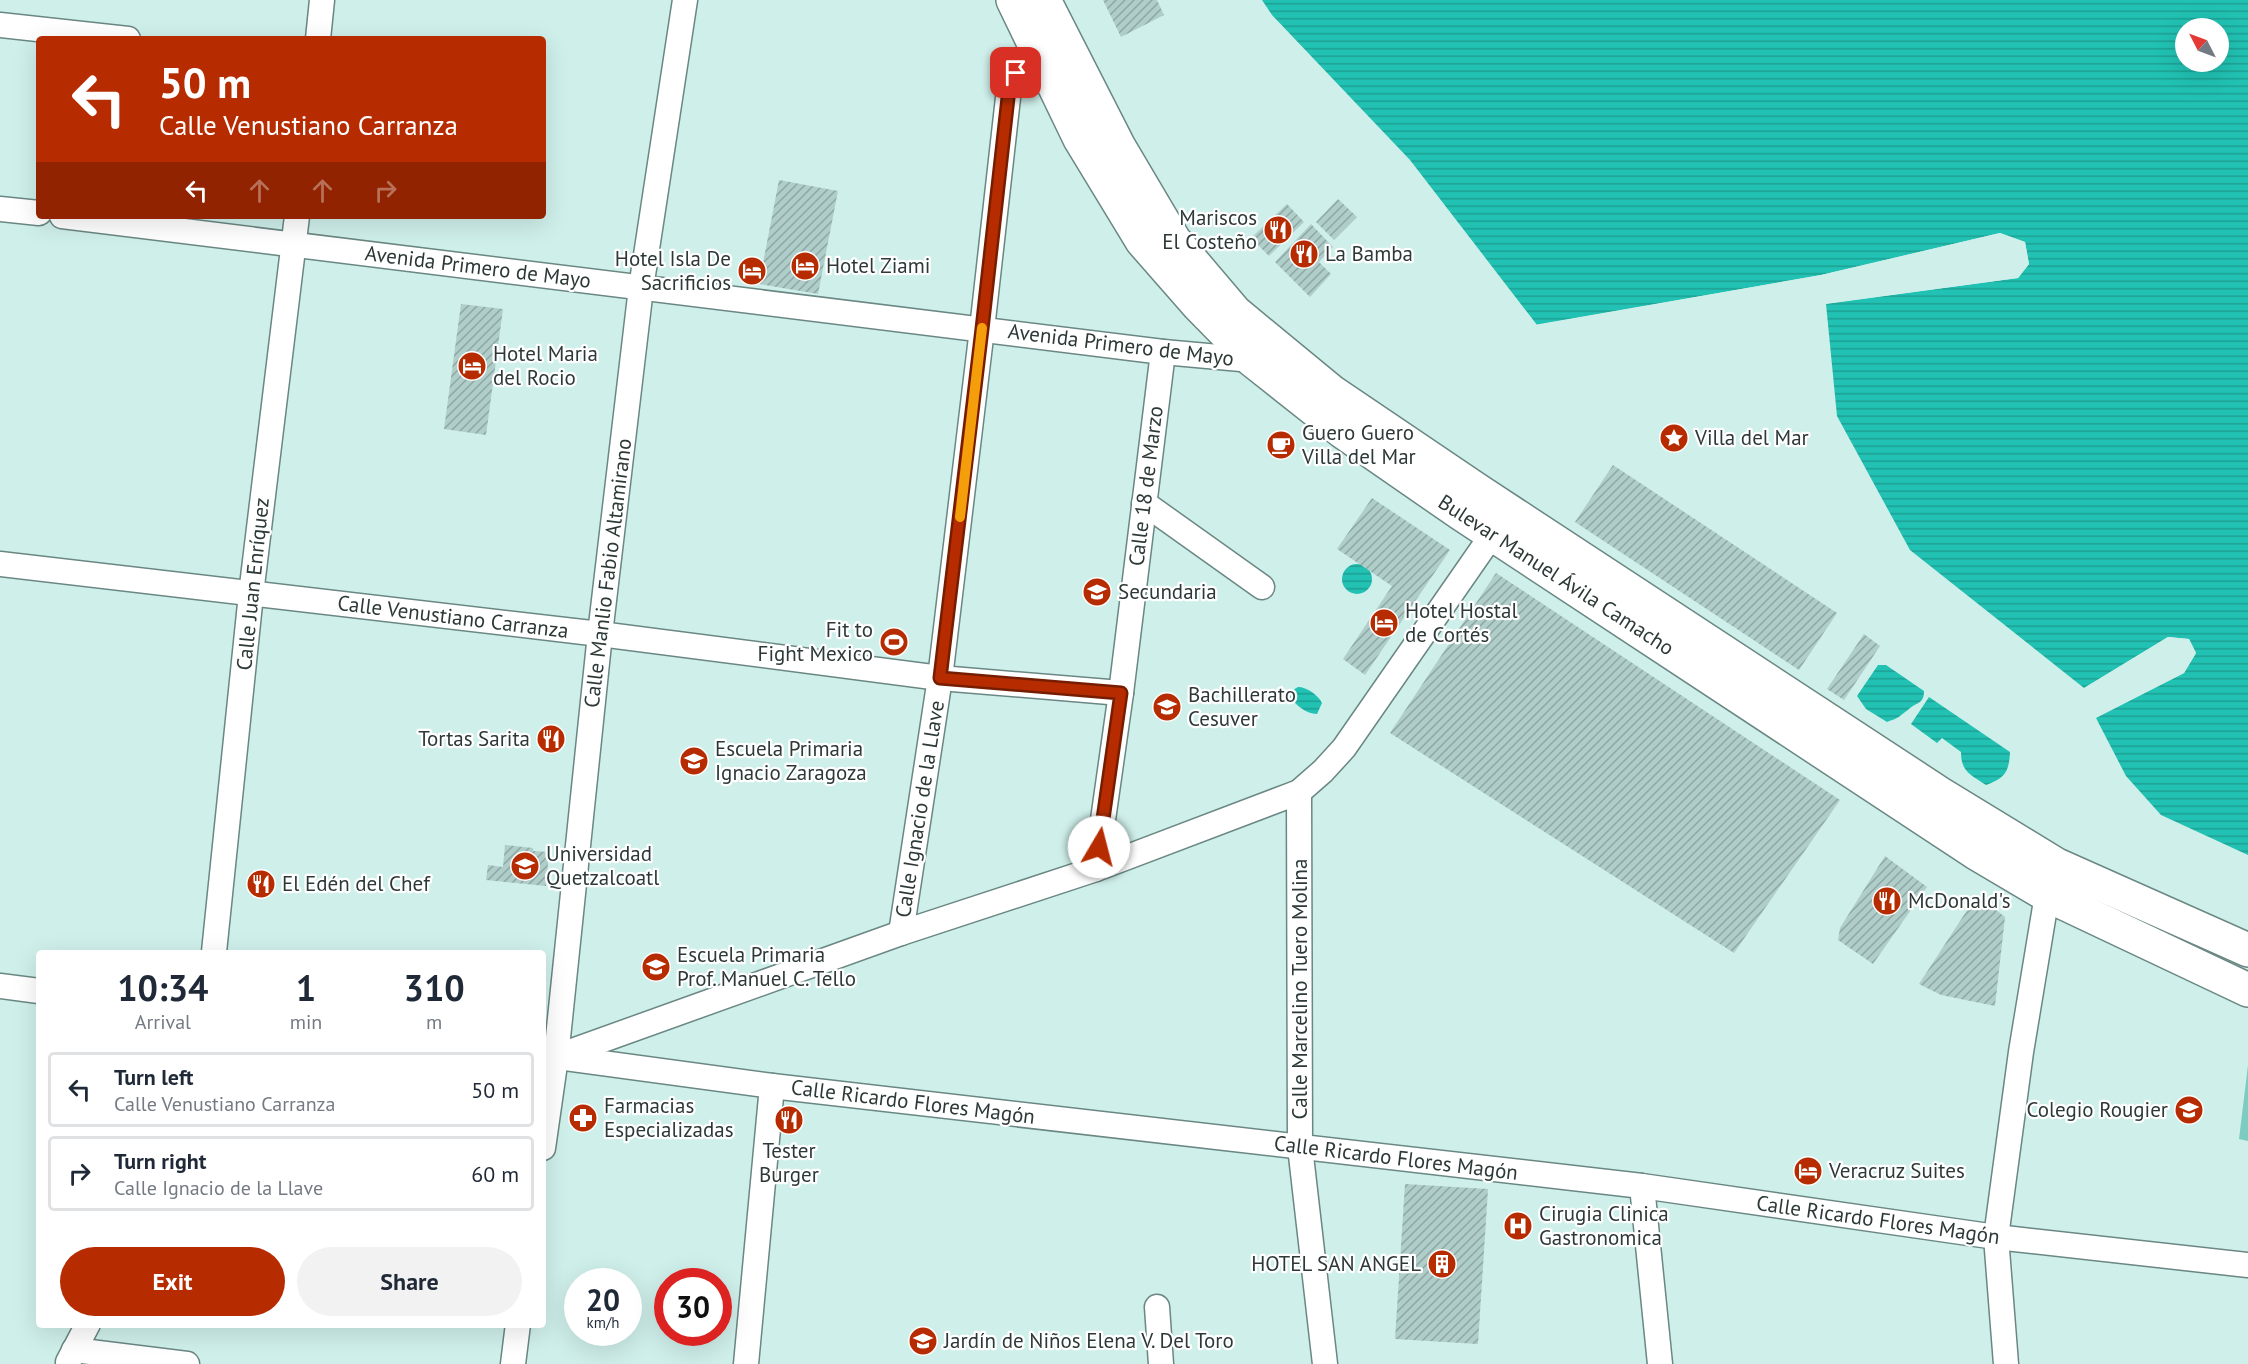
<!DOCTYPE html>
<meta charset="utf-8">
<style>
:root{--surface:#fff;--page:#f2f2f3;--text:#1f2937;--muted:#747a83;--line:#e0e1e3;--accent:#b62c00}
body{margin:0;font-family:"PT Sans",sans-serif;background:var(--page);color:var(--text);height:100vh;display:flex;flex-direction:column;font-size:22px;white-space:nowrap}
*{box-sizing:border-box;margin:0}
p{font-size:20px;color:var(--muted)}
.icon{flex:none;width:33px;height:33px;fill:none;stroke:currentColor;stroke-width:2;stroke-linecap:round;stroke-linejoin:round}
.map{position:relative;flex:1;overflow:hidden}
.sheet{position:absolute;left:36px;top:950px;width:510px;height:378px;display:flex;flex-direction:column;background:var(--surface);border-radius:6px;box-shadow:0 6px 24px #0002}
.sheet>*{flex:none}
.hud{position:absolute;left:36px;top:36px;width:510px;height:183px;border-radius:6px;box-shadow:0 6px 24px #0002;background:#b62c00;color:#fff;overflow:hidden}
.needle{width:39px;rotate:312deg}
.buttons{position:absolute;left:2175px;top:18px;display:grid;gap:12px}
.buttons a{display:grid;place-items:center;width:54px;height:54px;border-radius:50%;background:var(--surface);box-shadow:0 6px 24px #0002;font-size:30px}
.speed{position:absolute;left:564px;top:1268px;display:flex;gap:12px;font-size:30px;font-weight:700;text-align:center}
.speed>*{display:grid;place-content:center;width:78px;height:78px;border-radius:50%;background:var(--surface);box-shadow:0 6px 24px #0002;line-height:1}
.speed small{font-size:15px;font-weight:400}
.speed .limit{border:9px solid #d22;background:#fff;color:#111}
.pin{position:absolute;display:grid;place-items:center;width:51px;height:51px;color:#fff;margin:-26px;border-radius:12px;box-shadow:0 3px 9px #0006}
.me{position:absolute;width:66px;margin:-33px;rotate:8deg;stroke-linejoin:round;filter:drop-shadow(0 0 4px #0008)}
.turn{display:flex;align-items:center;gap:21px;height:126px;padding:0 24px;font-size:27px}
.turn .icon{width:78px;height:78px;stroke-width:2.5}
.turn b{display:block;font-size:42px;line-height:51px}
.lanes{display:flex;align-items:center;height:57px;padding:0 24px;background:#0003;justify-content:center;gap:30px;direction:ltr}
.lanes .off{opacity:.35}
.eta{display:flex;justify-content:space-evenly;align-items:center;height:102px;text-align:center}
.eta b{font-size:36px;font-weight:700;line-height:42px}
.action{display:flex;gap:12px;margin-top:auto;padding:12px 24px}
.action a{flex:1;height:69px;border-radius:36px;background:var(--accent);color:#fff;font-size:24px;font-weight:700;line-height:69px;text-align:center}
.action a+a{background:var(--page);color:var(--text)}
ul{padding:0;list-style:none}
li{display:flex;align-items:center;gap:18px;height:75px;margin:0 12px 9px;padding:0 12px;border:3px solid var(--line);border-radius:6px}
li div{flex:1}
li b{display:block;font-size:22px}
li em{font-style:normal}
.map>svg:first-child{display:block}
.grass{fill:#7cccc1}
.water{fill:url(#water-rules);fill-rule:evenodd}
.pier{fill:#cfefea}
.building{fill:url(#building-hatch)}
.lines{fill:none;stroke-linecap:round;stroke-linejoin:round}
.street-casing{stroke:#6a8783;stroke-width:27}
.primary-casing{stroke:#6a8783;stroke-width:36}
.street{stroke:#fff;stroke-width:24}
.primary{stroke:#fff;stroke-width:33}
.route-casing{stroke:#761d00;stroke-width:15}
.route{stroke:#b62c00;stroke-width:10}
.slow{stroke:#f59e0b;stroke-width:10}
.labels{text-anchor:middle;stroke-width:4.5;stroke-linejoin:round;paint-order:stroke}
.poi-label{font-size:21px;fill:#2c3937;stroke:#fff;text-anchor:start}
.street-label{font-size:21px;fill:#2c3937;stroke:#fff}
</style>
<div class="map">
<svg width="2248" height="1364" viewBox="0 0 2248 1364">
<defs>
<pattern id="water-rules" width="6" height="5" patternUnits="userSpaceOnUse" patternTransform="scale(1.5)"><rect width="6" height="5" fill="#21c2b3"/><path d="M0 2.5h6" fill="none" stroke="#1d9f92"/></pattern>
<pattern id="building-hatch" width="6" height="6" patternUnits="userSpaceOnUse" patternTransform="scale(1.5)"><rect width="6" height="6" fill="#afcdc9"/><path d="M-1 1l2-2M0 6l6-6M5 7l2-2" fill="none" stroke="#8fa7a4"/></pattern>
</defs>
<rect width="100%" height="100%" fill="#cfefea"/>
<polygon class="grass" points="2248,1065 2248,1141 2239,1139"/>
<g class="water">
<path d="M1262,0H2248V855L2161,815L2126,776L2096,718L2184,673L2196,653L2189,639L2168,637L2084,688L1910,550L1837,416L1826,304L2018,278L2029,264L2025,242L2000,233L1821,275L1537,325L1410,160L1272,15ZM2186,28H2218V62H2186Z"/>
<circle cx="1357" cy="579" r="15"/>
<path d="M1878,665H1886L1924,691C1924,704 1917,702 1909,709C1898,717 1901,717 1887,722L1866,709L1857,696Z"/>
<path d="M1298,687C1307,687 1318,695 1322,703L1317,714C1306,714 1296,705 1290,697L1293,690Z"/>
<path d="M1929,697L2010,752C2009,772 2005,778 1986,785C1971,775 1961,772 1961,752L1942,738L1937,743L1911,724Z"/>
</g>
<g class="pier">
<polygon points="2000,233 2025,242 2029,264 2018,278 1823,304 1825,301 2017,275 2026,263 2022,244 2000,236 1822,278 1538,328 1534,325 1821,275"/>
<polygon points="2168,637 2189,639 2196,653 2184,673 2093,719 2095,715 2182,670 2192,653 2187,642 2169,640 2085,690 2081,690"/>
</g>
<g class="building">
<polygon points="1103,0 1157,0 1164,15 1121,37"/>
<polygon points="779,180 838,191 818,294 759,284"/>
<polygon points="1338,199 1357,217 1334,240 1316,222"/>
<polygon points="1287,204 1304,222 1269,256 1251,238"/>
<polygon points="1311,224 1333,247 1319,262 1331,274 1310,297 1275,262"/>
<polygon points="461,304 503,309 486,435 444,429"/>
<polygon points="1613,465 1837,613 1799,670 1575,522"/>
<polygon points="1372,498 1450,550 1365,675 1343,659 1392,586 1337,549"/>
<polygon points="1496,573 1840,800 1734,953 1390,733"/>
<polygon points="1864,634 1880,646 1844,700 1827,689"/>
<polygon points="505,845 533,848 533,851 549,852 546,886 486,880 488,865 503,867"/>
<polygon points="1885,856 1927,887 1873,964 1838,940 1840,928"/>
<polygon points="1977,895 2005,917 1995,1006 1941,995 1919,984"/>
<polygon points="1405,1184 1488,1189 1478,1344 1395,1339"/>
</g>
<g class="lines">
<g class="street-casing">
<g id="street">
<polyline points="0,25 128,39"/>
<polyline points="318,39 322,0"/>
<polyline points="0,209 39,213"/>
<polyline points="62,216 1163,352 1252,360"/>
<polyline points="1144,503 1262,587"/>
<polyline points="0,564 600,634 940,678 1121,693"/>
<polyline points="1299,792 1300,1147 1325,1364"/>
<polyline points="1096,869 1121,693 1163,352"/>
<polyline points="901,933 940,678 982,329 1009,89 1024,62 1038,53"/>
<polyline points="214,952 251,594 297,216"/>
<polyline points="0,986 39,991"/>
<polyline points="543,1055 772,1086 1642,1186 1996,1237 2248,1265"/>
<polyline points="561,1055 901,933 1096,869 1299,792 1323,771 1344,748 1492,535"/>
<polyline points="543,1148 556,1057 600,634 641,288 685,0"/>
<polyline points="1642,1186 1660,1364"/>
<polyline points="1157,1307 1161,1364"/>
<polyline points="74,1350 187,1364"/>
<polyline points="68,1362 88,1324"/>
<polyline points="513,1364 518,1324"/>
<polyline points="746,1364 772,1086"/>
<polyline points="2006,1364 1996,1237 2021,1052 2047,895 2052,881"/>
</g>
</g>
<g class="primary-casing">
<g id="primary">
<polyline points="1013,0 1080,139 1142,241 1198,305 1252,360 1343,432 1460,513 1976,853 2047,895 2248,990"/>
<polyline points="1044,0 1119,147 1174,240 1235,312 1332,392 1477,490 1939,793 2057,865 2248,950"/>
</g>
</g>
<use href="#street" class="street"/>
<use href="#primary" class="primary"/>
</g>
<g class="lines">
<g class="route-casing">
<polyline id="route" points="1016,73 1009,89 982,329 940,678 1121,693 1099,847"/>
</g>
<use href="#route" class="route"/>
<polyline class="slow" points="960,517 982,328"/>
</g>
<defs>
<g id="restaurant-disc" transform="scale(1.5)"><circle r="9.5" fill="#b62c00" stroke="#fff"/><path d="M-5-6h1v4h1v-4h1v4h1v-4h1v5L-1.5 .5V6h-2V.5L-5-1ZM5-6V6H3V1.5H1.5Q1.5-4 5-6Z" fill="#fff"/></g>
<g id="hotel-disc" transform="scale(1.5)"><circle r="9.5" fill="#b62c00" stroke="#fff"/><path d="M-6-4.5h1.5V1H6V5H4.5V3h-9V5H-6ZM-4 0a1.8 1.8 0 1 1 3.6 0ZM.5 0V-2.5h3Q6-2.5 6 0Z" fill="#fff"/></g>
<g id="sight-disc" transform="scale(1.5)"><circle r="9.5" fill="#b62c00" stroke="#fff"/><path d="M0-6L1.8-2.2L6-1.7L2.9 1.2L3.7 5.4L0 3.3L-3.7 5.4L-2.9 1.2L-6-1.7L-1.8-2.2Z" fill="#fff"/></g>
<g id="cafe-disc" transform="scale(1.5)"><circle r="9.5" fill="#b62c00" stroke="#fff"/><path d="M-5.5-4.5H6V0H3Q3 3.5 0 3.5H-2.5Q-5.5 3.5-5.5 0ZM3-3.2v2h1.7v-2ZM-6 4.5H4V6H-6Z" fill="#fff"/></g>
<g id="school-disc" transform="scale(1.5)"><circle r="9.5" fill="#b62c00" stroke="#fff"/><path d="M0-5L7-2L0 1L-7-2ZM-4 1L0 2.5L4 1V4Q0 6-4 4Z" fill="#fff"/></g>
<g id="stadium-disc" transform="scale(1.5)"><circle r="9.5" fill="#b62c00" stroke="#fff"/><path d="M0-5a6.5 5 0 1 0 0 10a6.5 5 0 1 0 0-10ZM-3.5-1.8h7v3.6h-7Z" fill="#fff"/></g>
<g id="university-disc" transform="scale(1.5)"><circle r="9.5" fill="#b62c00" stroke="#fff"/><path d="M0-5L7-2L0 1L-7-2ZM-4 1L0 2.5L4 1V4Q0 6-4 4Z" fill="#fff"/></g>
<g id="pharmacy-disc" transform="scale(1.5)"><circle r="9.5" fill="#b62c00" stroke="#fff"/><path d="M-2-6h4v4h4v4h-4v4h-4v-4h-4v-4h4Z" fill="#fff"/></g>
<g id="hospital-disc" transform="scale(1.5)"><circle r="9.5" fill="#b62c00" stroke="#fff"/><path d="M-5-5h3v3.5h4V-5h3V5h-3V1.5h-4V5h-3Z" fill="#fff"/></g>
<g id="building-disc" transform="scale(1.5)"><circle r="9.5" fill="#b62c00" stroke="#fff"/><path d="M-4-6H4V6H1V3H-1V6H-4ZM-2.5-4.3h1.7v1.8h-1.7ZM.8-4.3h1.7v1.8H.8ZM-2.5-1h1.7V.8h-1.7ZM.8-1h1.7V.8H.8Z" fill="#fff"/></g>
</defs>
<g fill-rule="evenodd">
<use href="#restaurant-disc" x="1278" y="230"/>
<use href="#restaurant-disc" x="1304" y="254"/>
<use href="#hotel-disc" x="805" y="266"/>
<use href="#hotel-disc" x="752" y="271"/>
<use href="#hotel-disc" x="472" y="366"/>
<use href="#sight-disc" x="1674" y="438"/>
<use href="#cafe-disc" x="1281" y="445"/>
<use href="#school-disc" x="1097" y="592"/>
<use href="#hotel-disc" x="1384" y="623"/>
<use href="#stadium-disc" x="894" y="642"/>
<use href="#school-disc" x="1167" y="707"/>
<use href="#restaurant-disc" x="551" y="739"/>
<use href="#school-disc" x="694" y="761"/>
<use href="#university-disc" x="525" y="866"/>
<use href="#restaurant-disc" x="261" y="884"/>
<use href="#restaurant-disc" x="1887" y="901"/>
<use href="#school-disc" x="656" y="967"/>
<use href="#school-disc" x="2189" y="1110"/>
<use href="#pharmacy-disc" x="583" y="1118"/>
<use href="#restaurant-disc" x="789" y="1120"/>
<use href="#hotel-disc" x="1808" y="1171"/>
<use href="#hospital-disc" x="1518" y="1226"/>
<use href="#building-disc" x="1442" y="1264"/>
<use href="#school-disc" x="923" y="1341"/>
</g>
<g class="labels">
<g class="poi-label">
<text x="1257" y="225" text-anchor="end">Mariscos<tspan x="1257" dy="24">El Costeño</tspan></text>
<text x="1325" y="261">La Bamba</text>
<text x="731" y="266" text-anchor="end">Hotel Isla De<tspan x="731" dy="24">Sacrificios</tspan></text>
<text x="826" y="273">Hotel Ziami</text>
<text x="493" y="361">Hotel Maria<tspan x="493" dy="24">del Rocio</tspan></text>
<text x="1302" y="440">Guero Guero<tspan x="1302" dy="24">Villa del Mar</tspan></text>
<text x="1695" y="445">Villa del Mar</text>
<text x="1118" y="599">Secundaria</text>
<text x="1405" y="618">Hotel Hostal<tspan x="1405" dy="24">de Cortés</tspan></text>
<text x="873" y="637" text-anchor="end">Fit to<tspan x="873" dy="24">Fight Mexico</tspan></text>
<text x="1188" y="702">Bachillerato<tspan x="1188" dy="24">Cesuver</tspan></text>
<text x="530" y="746" text-anchor="end">Tortas Sarita</text>
<text x="715" y="756">Escuela Primaria<tspan x="715" dy="24">Ignacio Zaragoza</tspan></text>
<text x="546" y="861">Universidad<tspan x="546" dy="24">Quetzalcoatl</tspan></text>
<text x="282" y="891">El Edén del Chef</text>
<text x="1908" y="908">McDonald's</text>
<text x="677" y="962">Escuela Primaria<tspan x="677" dy="24">Prof. Manuel C. Tello</tspan></text>
<text x="604" y="1113">Farmacias<tspan x="604" dy="24">Especializadas</tspan></text>
<text x="2168" y="1117" text-anchor="end">Colegio Rougier</text>
<text x="789" y="1158" text-anchor="middle">Tester<tspan x="789" dy="24">Burger</tspan></text>
<text x="1829" y="1178">Veracruz Suites</text>
<text x="1539" y="1221">Cirugia Clinica<tspan x="1539" dy="24">Gastronomica</tspan></text>
<text x="1421" y="1271" text-anchor="end">HOTEL SAN ANGEL</text>
<text x="944" y="1348">Jardín de Niños Elena V. Del Toro</text>
</g>
<g class="street-label">
<text transform="translate(478 267) rotate(7)" y="7">Avenida Primero de Mayo</text>
<text transform="translate(1121 345) rotate(7)" y="7">Avenida Primero de Mayo</text>
<text transform="translate(1146 486) rotate(-83)" y="7">Calle 18 de Marzo</text>
<text transform="translate(608 573) rotate(-83)" y="7">Calle Manlio Fabio Altamirano</text>
<text transform="translate(1556 575) rotate(33)" y="7">Bulevar Manuel Ávila Camacho</text>
<text transform="translate(253 584) rotate(-84)" y="7">Calle Juan Enríquez</text>
<text transform="translate(453 617) rotate(7)" y="7">Calle Venustiano Carranza</text>
<text transform="translate(920 809) rotate(-81)" y="7">Calle Ignacio de la Llave</text>
<text transform="translate(1300 989) rotate(-90)" y="7">Calle Marcelino Tuero Molina</text>
<text transform="translate(913 1102) rotate(7)" y="7">Calle Ricardo Flores Magón</text>
<text transform="translate(1396 1158) rotate(7)" y="7">Calle Ricardo Flores Magón</text>
<text transform="translate(1878 1220) rotate(8)" y="7">Calle Ricardo Flores Magón</text>
</g>
</g>
</svg>
<div class="buttons">
<a><svg class="needle" viewBox="-14 -14 28 28"><path d="M0-13l5 13h-10z" fill="#e53935"/><path d="M0 13l5-13h-10z" fill="#747a83"/></svg></a>
</div>
<div class="speed"><div>20<small>km/h</small></div><div class="limit">30</div></div>
<div class="pin" style="left:1016px;top:73px;background:#d93025"><svg class="icon" aria-label="arrive" viewBox="0 0 24 24"><path d="M6 21V4h12l-3 4 3 4H6"/></svg></div>
<svg class="me" style="left:1099px;top:847px" viewBox="-20 -20 40 40"><circle r="19" fill="#fff"/><path d="M0-13L10 11 0 6-10 11z" fill="#b62c00"/></svg>
<div class="hud">
<div class="turn"><svg class="icon" aria-label="left" viewBox="0 0 24 24"><path d="M17 20v-9H6M10 6l-5 5 5 5"/></svg><div><b>50 m</b>Calle Venustiano Carranza</div></div>
<div class="lanes"><svg class="icon" aria-label="left" viewBox="0 0 24 24"><path d="M17 20v-9H6M10 6l-5 5 5 5"/></svg><svg class="icon off" aria-label="ahead" viewBox="0 0 24 24"><path d="M12 20V5M6 11l6-6 6 6"/></svg><svg class="icon off" aria-label="ahead" viewBox="0 0 24 24"><path d="M12 20V5M6 11l6-6 6 6"/></svg><svg class="icon off" aria-label="right" viewBox="0 0 24 24"><path d="M7 20v-9h11M14 6l5 5-5 5"/></svg></div>
</div>
<section class="sheet">
<div class="eta">
<div><b>10:34</b><p>Arrival</p></div>
<div><b>1</b><p>min</p></div>
<div><b>310</b><p>m</p></div>
</div>
<ul>
<li><svg class="icon" aria-label="left" viewBox="0 0 24 24"><path d="M17 20v-9H6M10 6l-5 5 5 5"/></svg><div><b>Turn left</b><p>Calle Venustiano Carranza</p></div><em>50 m</em></li>
<li><svg class="icon" aria-label="right" viewBox="0 0 24 24"><path d="M7 20v-9h11M14 6l5 5-5 5"/></svg><div><b>Turn right</b><p>Calle Ignacio de la Llave</p></div><em>60 m</em></li>
</ul>
<div class="action"><a>Exit</a><a>Share</a></div>
</section>
</div>
